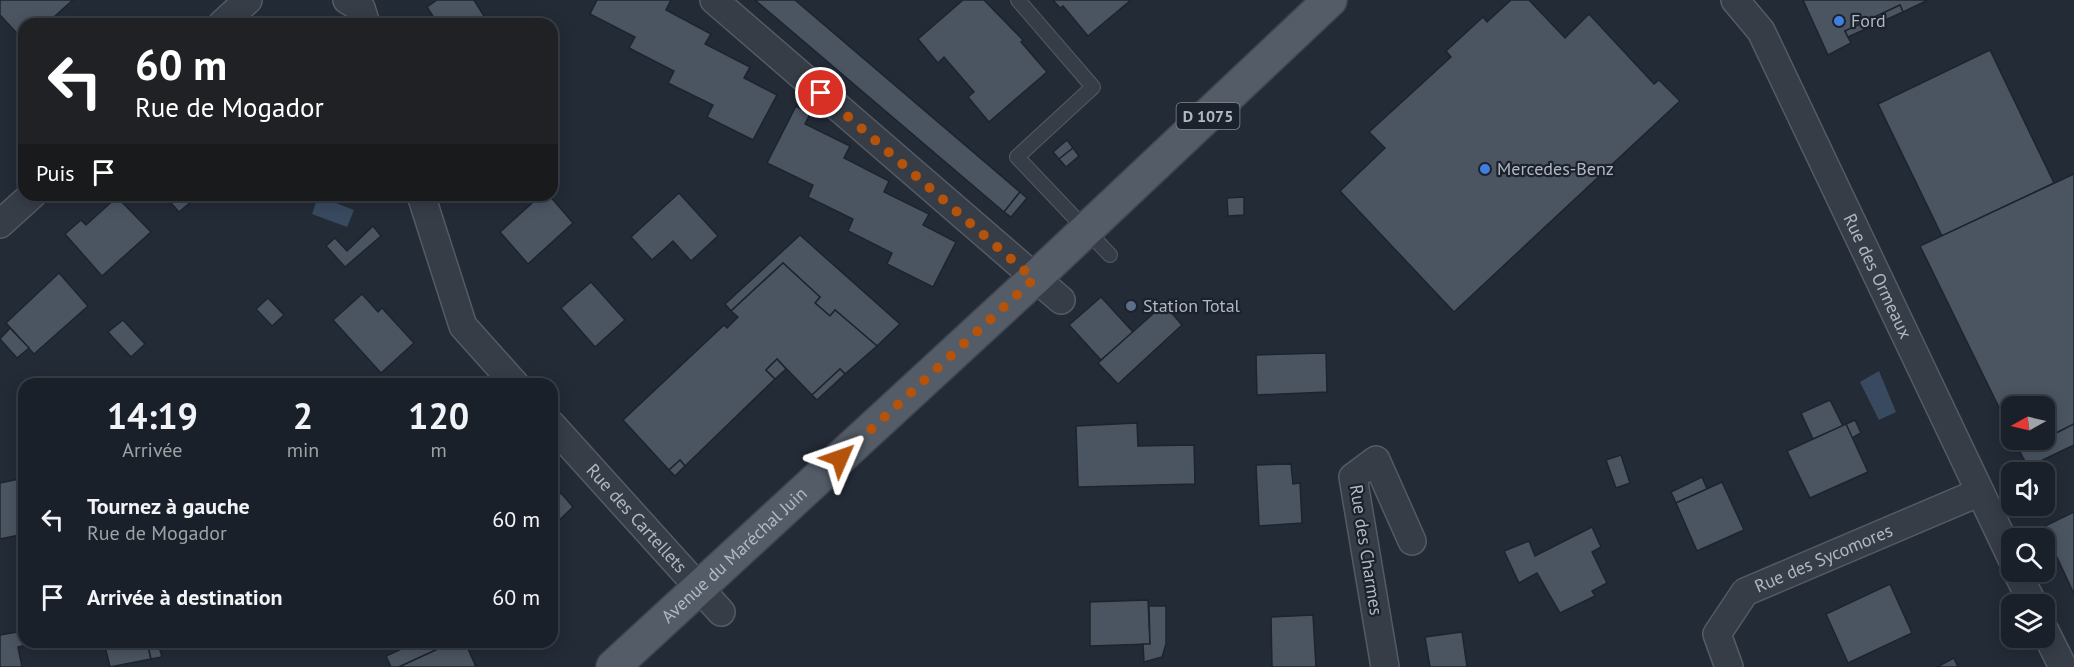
<!DOCTYPE html>
<html lang="fr">
<meta charset="utf-8">
<style>
:root{--surface:#1a2029;--page:#232831;--text:#f1f3f6;--muted:#9fa3a8;--line:#383e46}
body{margin:0;font-family:"PT Sans",sans-serif;background:var(--page);color:var(--text);height:100vh;display:flex;flex-direction:column;font-size:22px;white-space:nowrap}
*{box-sizing:border-box;margin:0}
p{font-size:20px;color:var(--muted)}
.icon{flex:none;width:33px;height:33px;fill:none;stroke:currentColor;stroke-width:2;stroke-linecap:round;stroke-linejoin:round}
.map{position:relative;flex:1;overflow:hidden}
.sheet{position:absolute;left:18px;top:378px;width:540px;height:270px;display:flex;flex-direction:column;background:var(--surface);border-radius:18px;box-shadow:0 3px 15px #0003,0 0 0 2px var(--line)}
.sheet>*{flex:none}
.top-card{position:absolute;left:18px;top:18px;width:540px;height:183px;border-radius:18px;box-shadow:0 3px 15px #0003,0 0 0 2px var(--line);background:#202124;color:#fff;overflow:hidden}
.needle{width:39px;rotate:262deg}
.fabs{position:absolute;left:2001px;top:396px;display:grid;gap:12px}
.fabs a{display:grid;place-items:center;width:54px;height:54px;border-radius:12px;background:var(--surface);box-shadow:0 3px 15px #0003,0 0 0 2px var(--line);font-size:30px}
.pin{position:absolute;display:grid;place-items:center;width:51px;height:51px;color:#fff;margin:-26px;border:3px solid #fff;border-radius:50%;box-shadow:0 2px 6px #0007}
.me{position:absolute;width:66px;margin:-33px;rotate:47deg;stroke-linejoin:round;filter:drop-shadow(0 0 4px #0008)}
.turn{display:flex;align-items:center;gap:21px;height:126px;padding:0 18px;font-size:27px}
.turn .icon{width:78px;height:78px;stroke-width:2.5}
.turn b{display:block;font-size:42px;line-height:51px}
.then{display:flex;align-items:center;height:57px;padding:0 18px;background:#0003;gap:12px;font-size:22px}
.eta{display:flex;justify-content:space-evenly;align-items:center;height:102px;text-align:center}
.eta b{font-size:36px;font-weight:700;line-height:42px}
ul{padding:0;list-style:none}
li{display:flex;align-items:center;gap:18px;height:78px;padding:0 18px}
li div{flex:1}
li b{display:block;font-size:22px}
li em{font-style:normal}
.map>svg:first-child{display:block}
.water{fill:#39495f}
.building{fill:#4b5562;stroke:#1e242e;stroke-width:1.5}
.lines{fill:none;stroke-linecap:round;stroke-linejoin:round}
.service-casing{stroke:#545b65;stroke-width:16}
.minor-casing{stroke:#545b65;stroke-width:30}
.primary-casing{stroke:#404651;stroke-width:36}
.service{stroke:#363d47;stroke-width:14}
.minor{stroke:#363d47;stroke-width:27}
.primary{stroke:#545c67;stroke-width:33}
.route{stroke:#b45309;stroke-width:10;stroke-dasharray:0 18}
.shop-dot{fill:#3f7fe0;stroke:#1c222c;stroke-width:2}
.service-dot{fill:#5c6f8a;stroke:#1c222c;stroke-width:2}
.labels{text-anchor:middle;stroke-width:4.5;stroke-linejoin:round;paint-order:stroke}
.shield{fill:#1c222c;stroke:#848b96;stroke-width:1.5}
.shield-label{font-size:16px;font-weight:bold;fill:#b1b8c4}
.poi-label{font-size:18px;fill:#b1b8c4;stroke:#1c222c;text-anchor:start}
.street-label{font-size:18px;fill:#b1b8c4;stroke:#1c222c}
</style>
<div class="map">
<svg width="2074" height="667" viewBox="0 0 2074 667">
<rect width="100%" height="100%" fill="#232b37"/>
<g class="water">
<polygon points="318,196 354,210 347,227 312,214"/>
<polygon points="1879,371 1896,412 1879,420 1860,382"/>
</g>
<g class="building">
<polygon points="0,0 73,0 46,24 24,24 24,41 0,15"/>
<polygon points="437,0 474,0 489,24 438,24 427,7"/>
<polygon points="597,0 671,0 666,10 711,34 705,44 750,67 744,78 777,95 753,140 707,117 713,105 668,83 674,71 629,48 635,37 590,14"/>
<polygon points="755,0 795,0 1020,192 1004,212"/>
<polygon points="963,0 984,0 1023,40 1021,42 1047,72 989,122 968,97 974,92 944,57 938,63 918,39"/>
<polygon points="1053,0 1131,0 1088,36 1063,6 1060,8"/>
<polygon points="1511,0 1529,0 1565,38 1589,14 1654,84 1659,80 1680,101 1454,312 1340,191 1385,148 1369,132 1451,57 1446,51 1483,17 1487,22"/>
<polygon points="1803,0 1928,0 1903,12 1900,5 1845,31 1851,43 1828,55"/>
<polygon points="1900,5 1903,12 1848,37 1845,31"/>
<polygon points="1990,50 2054,183 1942,236 1878,104"/>
<polygon points="796,106 810,114 805,124 850,146 844,158 889,181 884,192 929,214 923,225 956,242 933,287 887,264 892,253 848,231 853,219 808,197 813,185 767,163"/>
<polygon points="1067,140 1073,148 1059,159 1053,152"/>
<polygon points="1073,148 1079,156 1066,167 1059,159"/>
<polygon points="2074,174 2074,424 2044,439 2044,406 2012,406 2012,434 1920,246"/>
<polygon points="1020,192 1027,198 1011,217 1004,212"/>
<polygon points="679,193 718,236 691,261 673,241 652,260 631,237"/>
<polygon points="164,195 199,195 179,212"/>
<polygon points="541,195 549,195 573,223 528,264 500,232"/>
<polygon points="117,197 151,232 102,276 65,234 81,220 86,225"/>
<polygon points="1244,197 1244,215 1228,216 1227,198"/>
<polygon points="373,226 381,236 345,267 326,246 335,238 347,251"/>
<polygon points="800,235 900,324 877,346 835,310 830,316 815,303 820,297 783,263 731,311 725,304"/>
<polygon points="783,263 820,297 815,303 830,316 835,310 877,346 845,374 840,369 812,395 777,359 766,370 775,379 685,466 680,460 669,470 623,420 724,325 727,328 738,317 731,311"/>
<polygon points="59,273 88,306 34,354 6,323"/>
<polygon points="591,282 625,320 595,347 561,308"/>
<polygon points="362,294 378,312 382,308 414,343 381,373 333,320"/>
<polygon points="1101,297 1133,332 1101,360 1069,325"/>
<polygon points="268,298 284,315 272,326 256,309"/>
<polygon points="1164,304 1182,325 1118,384 1098,363"/>
<polygon points="123,320 145,344 131,357 108,332"/>
<polygon points="10,328 29,348 17,358 0,339"/>
<polygon points="1326,353 1327,392 1257,395 1256,355"/>
<polygon points="777,359 786,369 775,379 766,370"/>
<polygon points="840,369 845,374 817,400 812,395"/>
<polygon points="1830,400 1843,426 1813,439 1801,413"/>
<polygon points="1855,420 1861,433 1852,438 1846,424"/>
<polygon points="1137,423 1138,446 1194,445 1195,484 1078,487 1076,426"/>
<polygon points="1846,424 1868,472 1810,498 1787,451"/>
<polygon points="2074,424 2074,445 2028,467 2020,452"/>
<polygon points="2014,440 2044,440 2020,452"/>
<polygon points="1621,455 1630,483 1616,488 1606,460"/>
<polygon points="680,460 685,466 675,476 669,470"/>
<polygon points="1291,464 1293,484 1300,483 1302,523 1259,526 1256,465"/>
<polygon points="1702,477 1707,489 1676,503 1671,492"/>
<polygon points="24,478 24,534 0,539 0,483"/>
<polygon points="1722,482 1744,530 1697,551 1676,503"/>
<polygon points="561,493 573,507 552,527 552,501"/>
<polygon points="2074,512 2074,594 2043,527"/>
<polygon points="1592,527 1601,547 1592,552 1607,583 1592,591 1595,596 1560,613 1537,573 1519,583 1504,551 1529,541 1535,556"/>
<polygon points="1890,584 1912,633 1848,663 1826,614"/>
<polygon points="1148,600 1150,644 1090,646 1090,602"/>
<polygon points="1149,606 1166,606 1166,644 1162,657 1144,662 1143,644 1150,644"/>
<polygon points="1313,615 1316,667 1272,667 1271,617"/>
<polygon points="23,631 26,645 18,647 22,667 0,667 0,635"/>
<polygon points="1462,632 1467,667 1430,667 1425,637"/>
<polygon points="104,642 147,642 151,659 110,667"/>
<polygon points="147,642 197,642 160,650 162,657 151,659"/>
<polygon points="417,642 433,642 436,650 399,667 391,667 386,656"/>
<polygon points="453,642 465,642 476,667 399,667"/>
<polygon points="1954,658 1958,667 1937,667"/>
</g>
<g class="lines">
<g class="service-casing">
<polyline id="service" points="1018,0 1093,87 1017,157 1110,255"/>
</g>
<g class="minor-casing">
<g id="minor">
<polyline points="347,0 361,8 366,24"/>
<polyline points="714,0 1061,300"/>
<path id="s1" d="M1735,0L1761,31L2012,559"/>
<polyline points="222,24 248,0"/>
<polyline points="421,195 463,326 515,384"/>
<polyline points="0,224 32,195"/>
<path id="s2" d="M552,425L721,612"/>
<polyline points="2017,572 2033,604"/>
<polyline points="2044,629 2063,667"/>
<polyline points="1385,667 1353,477 1376,460 1412,541"/>
<path id="s3" d="M1729,667L1717,634L1745,592L1980,492"/>
</g>
</g>
<g class="primary-casing">
<g id="primary">
<path id="s4" d="M613,667L1034,279L1330,0"/>
</g>
</g>
<use href="#service" class="service"/>
<use href="#minor" class="minor"/>
<use href="#primary" class="primary"/>
</g>
<g class="lines">
<polyline class="route" points="821,93 1034,279 840,458"/>
</g>
<g class="shop-dot">
<circle cx="1839" cy="21" r="6"/>
<circle cx="1485" cy="169" r="6"/>
</g>
<circle class="service-dot" cx="1131" cy="306" r="6"/>
<g class="labels">
<rect class="shield" x="1176.5" y="103" width="63" height="26" rx="4.5"/>
<g class="shield-label">
<text x="1208" y="122">D 1075</text>
</g>
<g class="poi-label">
<text x="1851" y="27">Ford</text>
<text x="1497" y="175">Mercedes-Benz</text>
<text x="1143" y="312">Station Total</text>
</g>
<g class="street-label">
<text dy="6" stroke="none"><textPath href="#s1" startOffset="312">Rue des Ormeaux</textPath></text>
<text dy="6" stroke="none"><textPath href="#s2" startOffset="126">Rue des Cartellets</textPath></text>
<text transform="translate(1366 550) rotate(81)" y="6">Rue des Charmes</text>
<text dy="6" stroke="none"><textPath href="#s4" startOffset="165">Avenue du Maréchal Juin</textPath></text>
<text dy="6" stroke="none"><textPath href="#s3" startOffset="171">Rue des Sycomores</textPath></text>
</g>
</g>
</svg>
<div class="fabs">
<a><svg class="needle" viewBox="-14 -14 28 28"><path d="M0-13l5 13h-10z" fill="#e53935"/><path d="M0 13l5-13h-10z" fill="#9fa3a8"/></svg></a>
<a><svg class="icon" aria-label="sound" viewBox="0 0 24 24"><path d="M4 9h4l5-4v14l-5-4H4zM17 9q2 3 0 6"/></svg></a>
<a><svg class="icon" aria-label="search" viewBox="0 0 24 24"><circle cx="10" cy="10" r="6"/><path d="M15 15l6 6"/></svg></a>
<a><svg class="icon" aria-label="layers" viewBox="0 0 24 24"><path d="M12 4l9 5-9 5-9-5zM3 14l9 5 9-5"/></svg></a>
</div>
<div class="pin" style="left:821px;top:93px;background:#d93025"><svg class="icon" aria-label="arrive" viewBox="0 0 24 24"><path d="M6 21V4h12l-3 4 3 4H6"/></svg></div>
<svg class="me" style="left:840px;top:458px" viewBox="-20 -20 40 40"><path d="M0-17L14 15 0 8-14 15z" fill="#b45309" stroke="#fff" stroke-width="4"/></svg>
<div class="top-card">
<div class="turn"><svg class="icon" aria-label="left" viewBox="0 0 24 24"><path d="M17 20v-9H6M10 6l-5 5 5 5"/></svg><div><b>60 m</b>Rue de Mogador</div></div>
<div class="then">Puis<svg class="icon" aria-label="arrive" viewBox="0 0 24 24"><path d="M6 21V4h12l-3 4 3 4H6"/></svg></div>
</div>
<section class="sheet">
<div class="eta">
<div><b>14:19</b><p>Arrivée</p></div>
<div><b>2</b><p>min</p></div>
<div><b>120</b><p>m</p></div>
</div>
<ul>
<li><svg class="icon" aria-label="left" viewBox="0 0 24 24"><path d="M17 20v-9H6M10 6l-5 5 5 5"/></svg><div><b>Tournez à gauche</b><p>Rue de Mogador</p></div><em>60 m</em></li>
<li><svg class="icon" aria-label="arrive" viewBox="0 0 24 24"><path d="M6 21V4h12l-3 4 3 4H6"/></svg><div><b>Arrivée à destination</b></div><em>60 m</em></li>
</ul>
</section>
</div>
